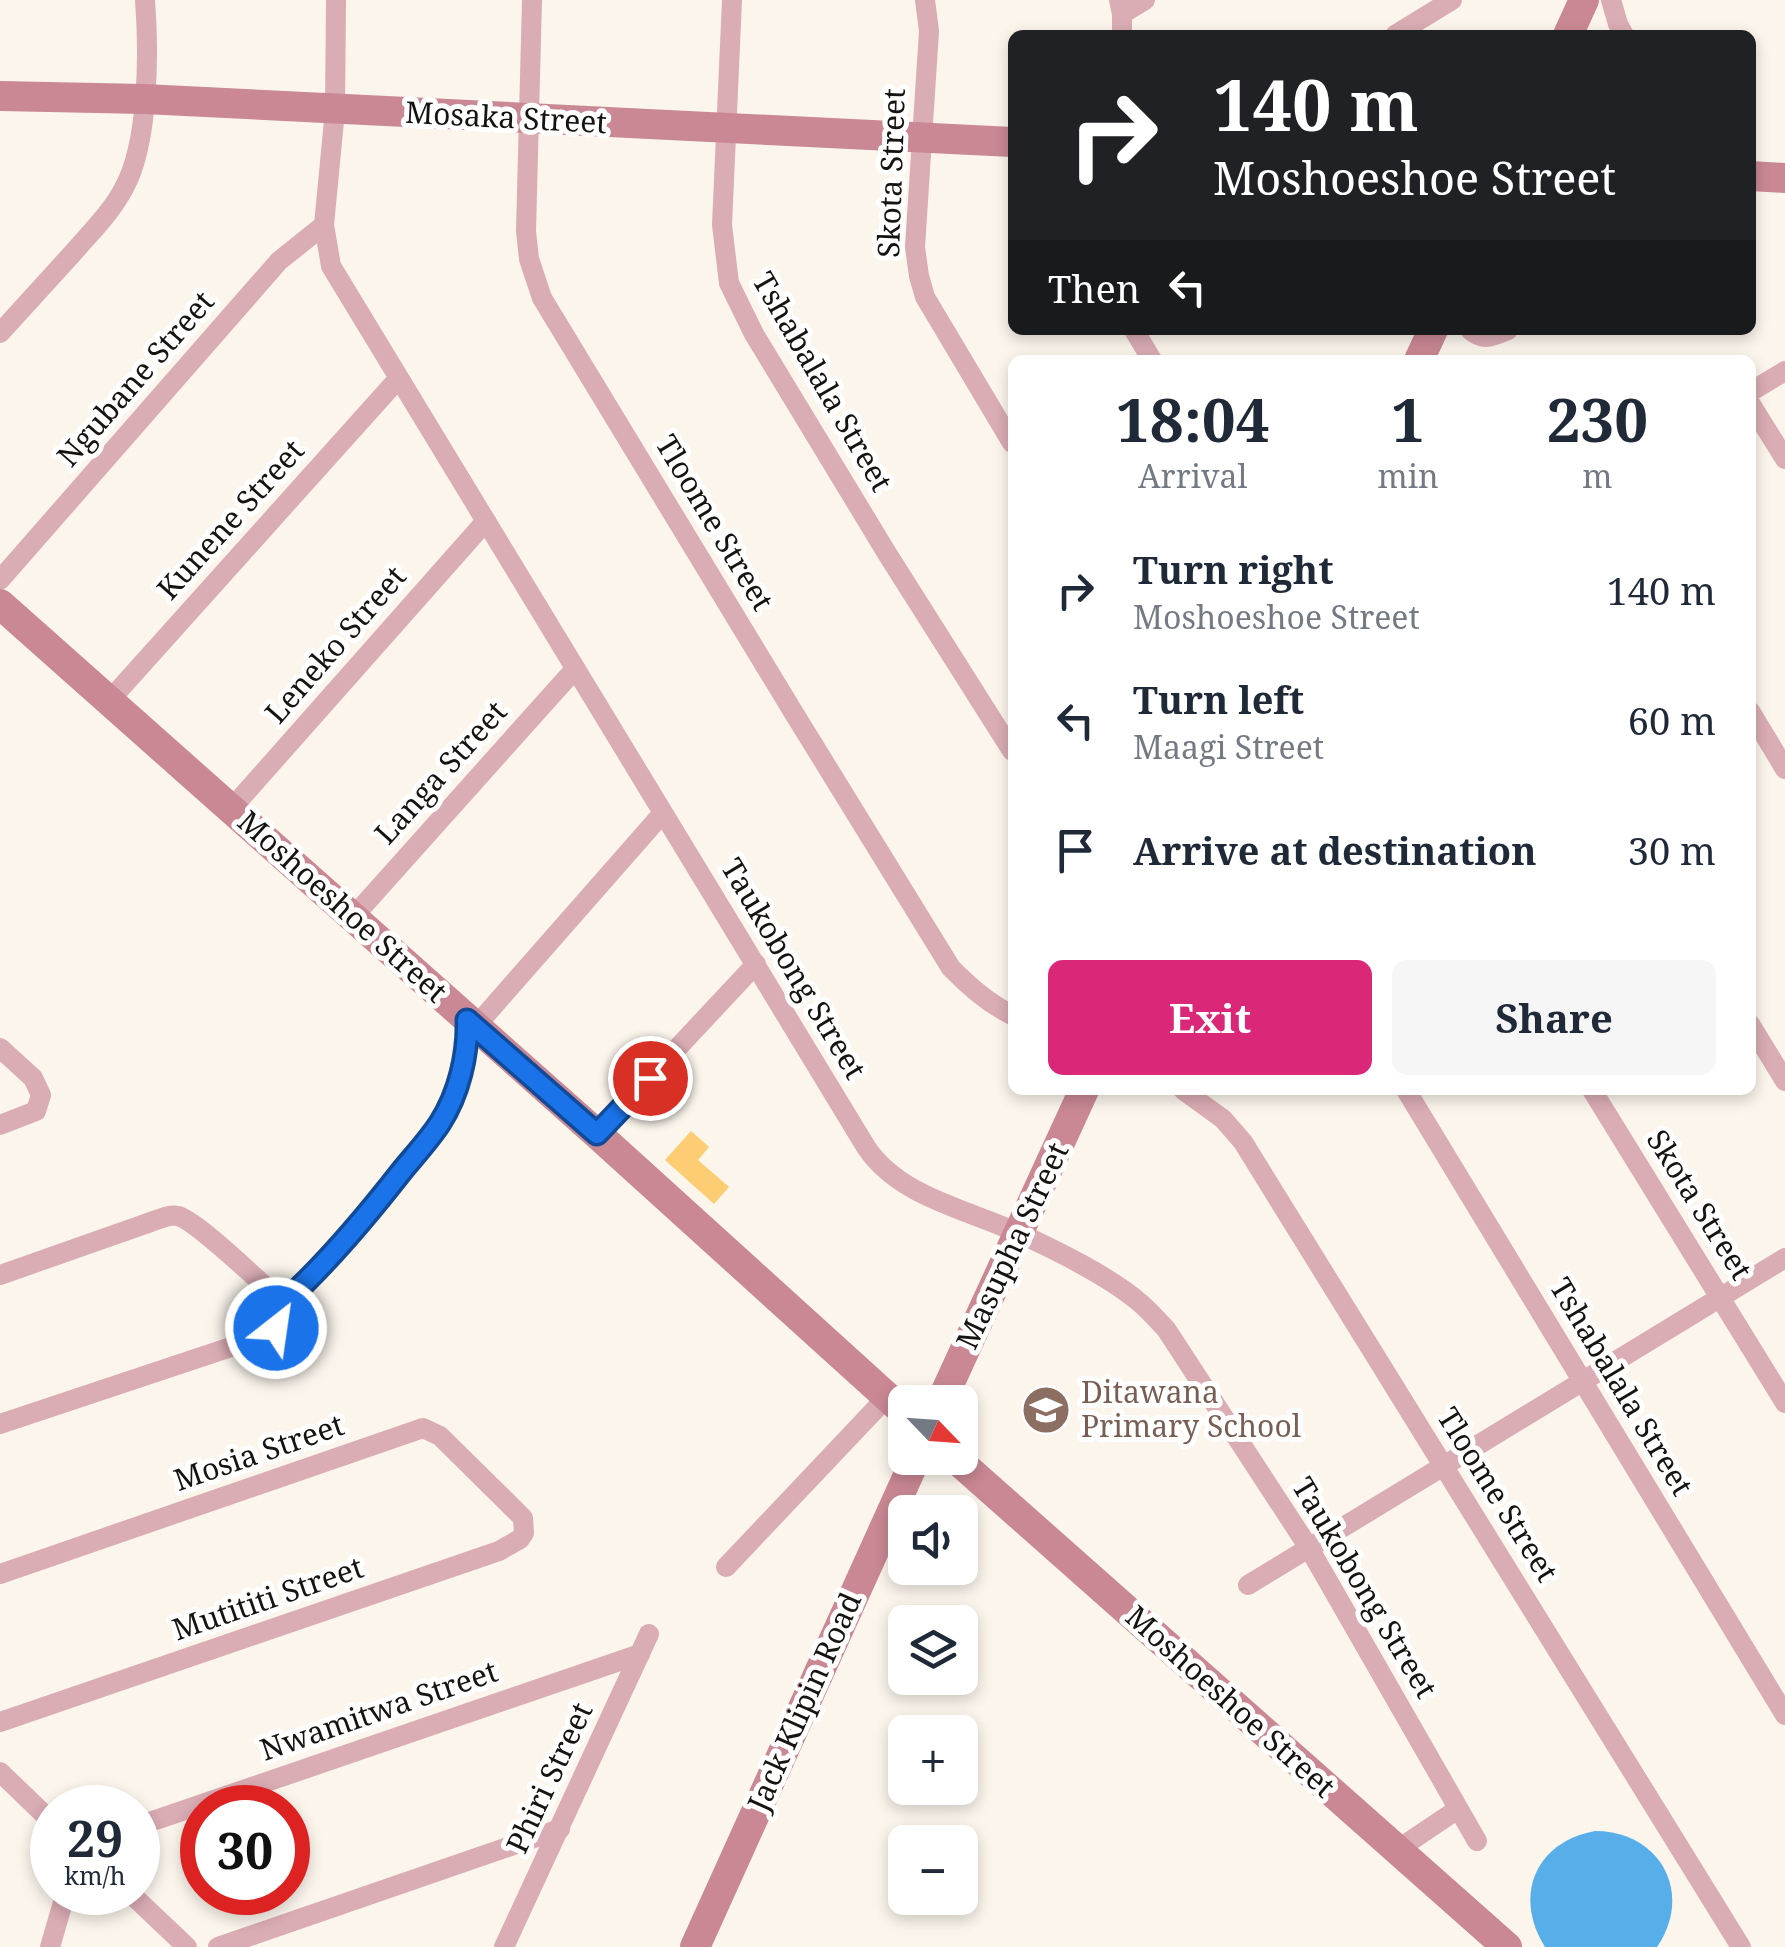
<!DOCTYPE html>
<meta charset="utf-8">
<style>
:root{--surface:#fff;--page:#f6f6f7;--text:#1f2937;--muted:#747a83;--accent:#db2777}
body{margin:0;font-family:"Noto Serif",serif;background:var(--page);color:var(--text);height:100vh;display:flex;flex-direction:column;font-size:38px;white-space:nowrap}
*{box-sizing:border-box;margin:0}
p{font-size:32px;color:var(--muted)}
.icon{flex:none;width:55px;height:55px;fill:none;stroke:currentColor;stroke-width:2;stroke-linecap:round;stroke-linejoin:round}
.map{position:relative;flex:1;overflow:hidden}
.drawer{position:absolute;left:1008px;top:355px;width:748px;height:740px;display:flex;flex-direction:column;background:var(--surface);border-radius:15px;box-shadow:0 5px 15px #0003}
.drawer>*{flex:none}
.guide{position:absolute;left:1008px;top:30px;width:748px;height:305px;border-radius:15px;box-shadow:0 5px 15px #0003;background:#202124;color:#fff;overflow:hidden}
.needle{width:65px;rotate:115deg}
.tools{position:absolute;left:888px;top:1385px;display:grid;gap:20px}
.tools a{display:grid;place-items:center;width:90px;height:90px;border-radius:15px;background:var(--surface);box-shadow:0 5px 15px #0003;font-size:50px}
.speed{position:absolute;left:30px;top:1785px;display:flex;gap:20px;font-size:50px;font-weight:700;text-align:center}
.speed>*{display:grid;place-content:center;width:130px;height:130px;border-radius:50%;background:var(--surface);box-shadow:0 5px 15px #0003;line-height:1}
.speed small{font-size:25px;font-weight:400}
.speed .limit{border:15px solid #d22;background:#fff;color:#111}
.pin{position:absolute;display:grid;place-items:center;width:85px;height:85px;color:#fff;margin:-42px;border:5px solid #fff;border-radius:50%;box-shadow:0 2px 10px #0007}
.me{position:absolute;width:110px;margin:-55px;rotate:30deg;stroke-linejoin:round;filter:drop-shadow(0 0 8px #0008)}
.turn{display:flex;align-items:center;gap:35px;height:210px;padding:0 40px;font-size:45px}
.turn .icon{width:130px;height:130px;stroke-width:2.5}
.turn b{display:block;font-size:70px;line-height:85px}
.then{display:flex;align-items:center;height:95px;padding:0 40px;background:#0003;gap:20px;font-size:38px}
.eta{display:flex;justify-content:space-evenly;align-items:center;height:170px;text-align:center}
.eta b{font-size:60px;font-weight:700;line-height:70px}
.button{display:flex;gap:20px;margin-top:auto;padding:20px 40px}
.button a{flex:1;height:115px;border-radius:15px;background:var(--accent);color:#fff;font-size:40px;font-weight:700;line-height:115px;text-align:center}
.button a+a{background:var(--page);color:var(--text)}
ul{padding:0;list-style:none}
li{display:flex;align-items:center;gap:30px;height:130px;padding:0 40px}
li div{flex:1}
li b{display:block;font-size:38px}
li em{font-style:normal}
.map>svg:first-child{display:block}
.water{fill:#57aee9}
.building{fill:#fdcd74}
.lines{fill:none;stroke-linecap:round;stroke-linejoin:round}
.street{stroke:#daacb4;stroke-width:20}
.secondary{stroke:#c98894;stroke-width:30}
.route-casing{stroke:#114b97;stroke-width:25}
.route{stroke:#1a73e8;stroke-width:18}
.labels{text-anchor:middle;stroke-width:10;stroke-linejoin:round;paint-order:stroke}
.street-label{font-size:30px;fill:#161411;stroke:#fff}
.education-label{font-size:30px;fill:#785e54;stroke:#fff;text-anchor:start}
</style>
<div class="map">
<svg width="1785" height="1947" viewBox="0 0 1785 1947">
<rect width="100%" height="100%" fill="#fbf5ec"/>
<path class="water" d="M1595,1831C1660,1831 1694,1893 1657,1947H1545C1513,1896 1535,1842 1595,1831Z"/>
<polygon class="building" points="691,1131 709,1147 698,1160 729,1187 714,1204 665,1160"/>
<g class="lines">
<g class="street">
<path d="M336,0L335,110L324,225L331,266L866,1147C899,1197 967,1209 1018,1233C1054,1249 1110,1277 1139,1302C1149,1310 1157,1320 1166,1329L1309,1548L1477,1841"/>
<path d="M532,0L526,231L529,259L542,298L792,710L951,968C970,987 988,1003 1012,1015"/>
<polyline points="732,0 722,225 729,283 754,334 888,555 1012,751"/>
<polyline points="925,0 929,31 915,247 919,276 925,297 1012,443"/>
<polyline points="1119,0 1122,14 1122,35"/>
<polyline points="1611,0 1618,24 1624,35"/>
<polyline points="1122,14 1145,0"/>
<polyline points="1395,35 1452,0"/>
<polyline points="1134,330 1152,360"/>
<path d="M1470,330C1483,342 1494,336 1508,330"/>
<path d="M0,333C24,307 48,280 72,254C90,233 111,213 124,188C149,143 149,51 145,0"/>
<polyline points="1750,392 1785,371"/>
<polyline points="1750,403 1785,459"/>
<polyline points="0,580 279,261 324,225"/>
<polyline points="109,701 398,379"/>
<polyline points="1750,711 1785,769"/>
<polyline points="232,808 486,521"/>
<polyline points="353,917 575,669"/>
<polyline points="1750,1024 1785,1081"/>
<polyline points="475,1027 662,814"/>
<polyline points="0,1048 33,1078 41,1095 36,1111 0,1125"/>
<polyline points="1183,1090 1223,1119 1243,1142 1741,1947"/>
<polyline points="1406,1090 1785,1715"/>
<polyline points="1592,1090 1785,1403"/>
<polyline points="597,1134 756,964"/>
<path d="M0,1275L148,1223C157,1220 168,1214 178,1216C197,1221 257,1280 276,1296C285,1307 284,1316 276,1328L258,1338L0,1424"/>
<path d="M282,1304C326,1265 365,1218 401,1172C414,1156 429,1140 440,1123C459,1094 468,1055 467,1020"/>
<polyline points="726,1567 887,1397"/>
<polyline points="0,1574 423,1428 440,1436 523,1518 524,1533 520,1539 499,1551 0,1722"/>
<polyline points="1248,1585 1785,1258"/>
<polyline points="0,1772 52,1822"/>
<polyline points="138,1826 640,1654"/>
<polyline points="1397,1850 1458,1809"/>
<polyline points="129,1892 187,1947"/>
<polyline points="50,1947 66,1892"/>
<polyline points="218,1947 560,1829"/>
<polyline points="504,1947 649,1634"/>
</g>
<g class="secondary">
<polyline points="1568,35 1584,0"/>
<polyline points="0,96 144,99 1012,142"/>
<polyline points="1750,176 1785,178"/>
<polyline points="1419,360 1433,330"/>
<polyline points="0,604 597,1134 905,1413"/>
<polyline points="941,1402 1084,1090"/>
<polyline points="955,1458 1507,1947"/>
<polyline points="695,1947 916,1458"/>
</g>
</g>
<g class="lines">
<g class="route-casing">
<path id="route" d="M276,1328L282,1316V1304C326,1265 365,1218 401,1172C414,1156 429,1140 440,1123C459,1093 468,1055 467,1020L597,1134L650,1078"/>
</g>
<use href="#route" class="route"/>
</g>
<defs>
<g id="school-disc" transform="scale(2.5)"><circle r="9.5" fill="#8d6e63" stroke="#fff"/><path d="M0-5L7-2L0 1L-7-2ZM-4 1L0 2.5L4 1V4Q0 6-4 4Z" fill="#fff"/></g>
</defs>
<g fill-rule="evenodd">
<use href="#school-disc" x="1046" y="1410"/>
</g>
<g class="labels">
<g class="street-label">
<text transform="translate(506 118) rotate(3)" y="10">Mosaka Street</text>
<text transform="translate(892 173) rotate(-88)" y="10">Skota Street</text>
<text transform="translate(136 379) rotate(-49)" y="10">Ngubane Street</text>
<text transform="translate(822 382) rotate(60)" y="10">Tshabalala Street</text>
<text transform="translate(231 520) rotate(-48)" y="10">Kunene Street</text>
<text transform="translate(714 523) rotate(59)" y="10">Tloome Street</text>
<text transform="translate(336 645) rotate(-49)" y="10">Leneko Street</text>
<text transform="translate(441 773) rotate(-48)" y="10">Langa Street</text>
<text transform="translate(342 907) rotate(42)" y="10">Moshoeshoe Street</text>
<text transform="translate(793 969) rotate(59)" y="10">Taukobong Street</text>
<text transform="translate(1699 1205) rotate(58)" y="10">Skota Street</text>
<text transform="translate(1013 1246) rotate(-65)" y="10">Masupha Street</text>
<text transform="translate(1621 1387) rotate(59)" y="10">Tshabalala Street</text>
<text transform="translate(259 1453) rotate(-19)" y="10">Mosia Street</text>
<text transform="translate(1497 1495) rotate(58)" y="10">Tloome Street</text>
<text transform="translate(1364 1588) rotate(59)" y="10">Taukobong Street</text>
<text transform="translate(268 1599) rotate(-19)" y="10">Mutititi Street</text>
<text transform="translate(805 1702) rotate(-66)" y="10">Jack Klipin Road</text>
<text transform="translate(1230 1702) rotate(42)" y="10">Moshoeshoe Street</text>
<text transform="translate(379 1711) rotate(-19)" y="10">Nwamitwa Street</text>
<text transform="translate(550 1778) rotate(-65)" y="10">Phiri Street</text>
</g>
<g class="education-label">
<text x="1081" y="1403">Ditawana<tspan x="1081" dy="34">Primary School</tspan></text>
</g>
</g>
</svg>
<div class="tools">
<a><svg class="needle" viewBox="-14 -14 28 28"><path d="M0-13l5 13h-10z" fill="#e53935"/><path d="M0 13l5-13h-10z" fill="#747a83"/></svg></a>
<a><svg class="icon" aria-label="sound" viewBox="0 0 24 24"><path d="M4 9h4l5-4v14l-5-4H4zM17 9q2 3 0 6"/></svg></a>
<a><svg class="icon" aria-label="layers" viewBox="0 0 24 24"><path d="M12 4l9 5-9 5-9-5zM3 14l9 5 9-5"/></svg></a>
<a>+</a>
<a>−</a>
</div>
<div class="speed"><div>29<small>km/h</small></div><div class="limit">30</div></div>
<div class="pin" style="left:650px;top:1078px;background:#d93025"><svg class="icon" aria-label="arrive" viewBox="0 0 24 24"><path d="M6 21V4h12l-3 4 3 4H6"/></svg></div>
<svg class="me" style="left:276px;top:1328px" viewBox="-20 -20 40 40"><circle r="17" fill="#1a73e8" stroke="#fff" stroke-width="3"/><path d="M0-11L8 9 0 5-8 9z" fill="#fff"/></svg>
<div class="guide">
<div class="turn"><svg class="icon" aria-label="right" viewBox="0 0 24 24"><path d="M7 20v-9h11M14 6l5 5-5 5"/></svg><div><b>140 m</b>Moshoeshoe Street</div></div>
<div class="then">Then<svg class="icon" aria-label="left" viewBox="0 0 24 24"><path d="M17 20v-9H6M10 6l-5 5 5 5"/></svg></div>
</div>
<section class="drawer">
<div class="eta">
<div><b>18:04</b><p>Arrival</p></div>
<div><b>1</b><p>min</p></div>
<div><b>230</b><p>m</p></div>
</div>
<ul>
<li><svg class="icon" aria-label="right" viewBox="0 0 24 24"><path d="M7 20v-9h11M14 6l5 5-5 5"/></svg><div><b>Turn right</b><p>Moshoeshoe Street</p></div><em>140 m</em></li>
<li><svg class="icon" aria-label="left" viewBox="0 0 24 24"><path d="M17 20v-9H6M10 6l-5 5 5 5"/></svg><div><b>Turn left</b><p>Maagi Street</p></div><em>60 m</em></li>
<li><svg class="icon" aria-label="arrive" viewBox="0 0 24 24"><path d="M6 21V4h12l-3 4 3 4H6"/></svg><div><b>Arrive at destination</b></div><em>30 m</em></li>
</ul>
<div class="button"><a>Exit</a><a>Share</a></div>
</section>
</div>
